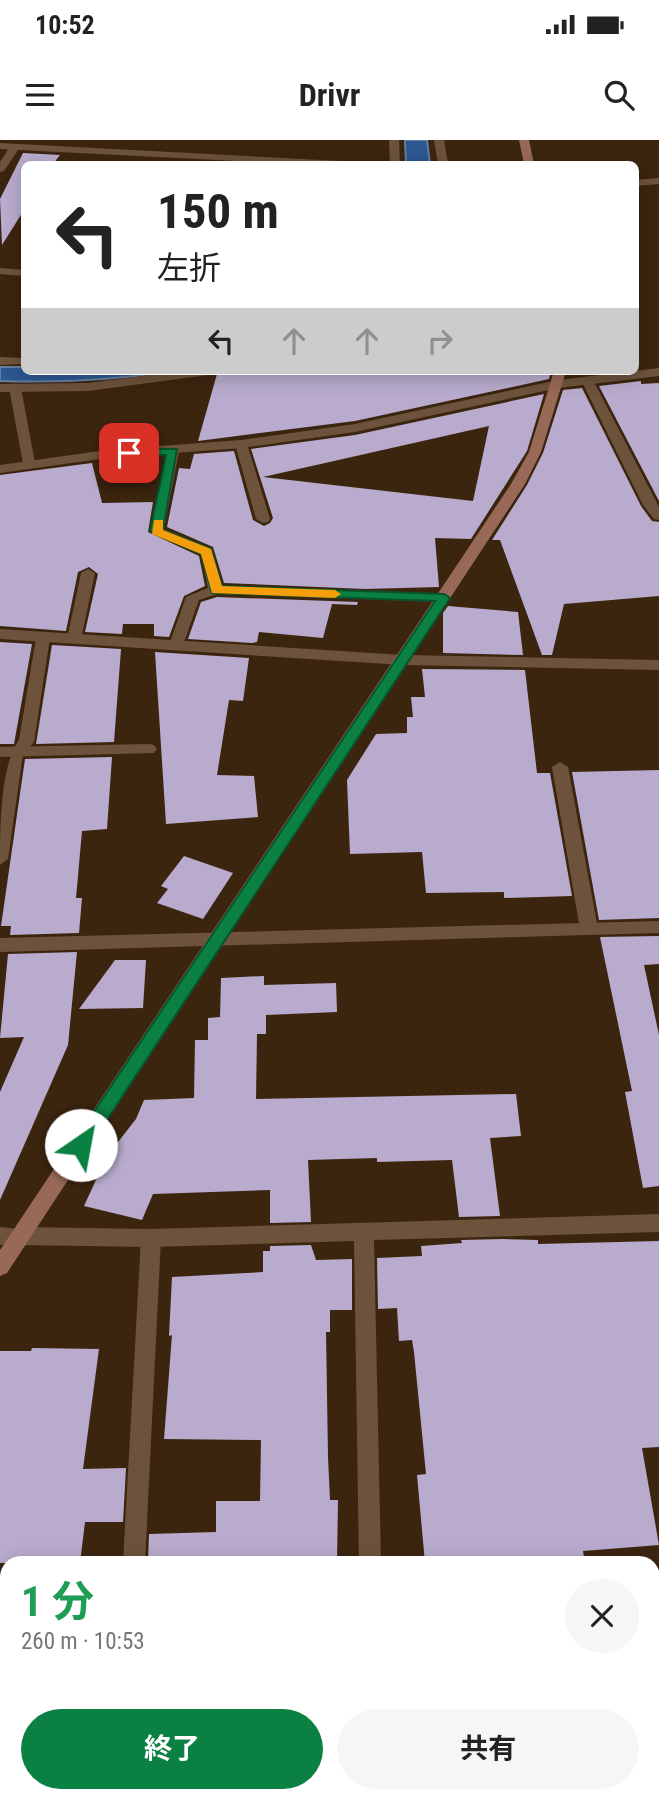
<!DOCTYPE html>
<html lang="ja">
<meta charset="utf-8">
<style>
:root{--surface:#fff;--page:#f6f6f6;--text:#222;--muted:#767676;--accent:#0b8043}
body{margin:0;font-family:"Roboto Condensed","Noto Sans JP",sans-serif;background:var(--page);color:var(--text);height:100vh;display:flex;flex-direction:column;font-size:26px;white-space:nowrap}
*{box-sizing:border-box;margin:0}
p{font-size:23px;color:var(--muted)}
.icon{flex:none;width:38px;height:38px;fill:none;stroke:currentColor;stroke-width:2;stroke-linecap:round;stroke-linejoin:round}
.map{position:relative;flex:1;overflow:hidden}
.panel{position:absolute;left:0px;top:1416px;width:660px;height:247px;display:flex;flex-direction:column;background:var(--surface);border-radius:21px 21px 0 0;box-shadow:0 4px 18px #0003}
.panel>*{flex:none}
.banner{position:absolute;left:21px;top:21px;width:618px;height:214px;border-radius:10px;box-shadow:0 4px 18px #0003;background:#fff;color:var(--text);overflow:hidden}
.pin{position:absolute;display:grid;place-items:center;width:60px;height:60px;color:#fff;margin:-30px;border-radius:14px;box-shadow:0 4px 10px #0006}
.me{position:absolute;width:77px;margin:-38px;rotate:33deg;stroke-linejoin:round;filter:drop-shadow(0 0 5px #0008)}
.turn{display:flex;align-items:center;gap:24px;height:147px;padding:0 21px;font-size:32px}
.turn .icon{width:91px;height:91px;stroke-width:2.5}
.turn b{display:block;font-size:49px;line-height:60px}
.lanes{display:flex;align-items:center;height:66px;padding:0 21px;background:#0003;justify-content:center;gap:35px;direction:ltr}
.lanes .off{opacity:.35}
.round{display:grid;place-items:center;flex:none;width:74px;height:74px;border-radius:37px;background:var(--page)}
.head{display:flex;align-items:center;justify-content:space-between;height:119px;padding:0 21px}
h1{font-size:42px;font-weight:700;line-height:52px;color:#1e9e55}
.button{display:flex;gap:14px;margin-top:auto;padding:14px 21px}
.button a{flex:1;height:80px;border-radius:42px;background:var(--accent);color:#fff;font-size:28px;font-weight:700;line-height:80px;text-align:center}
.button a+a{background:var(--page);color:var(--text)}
.status{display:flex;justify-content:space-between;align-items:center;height:49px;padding:0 35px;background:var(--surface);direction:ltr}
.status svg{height:19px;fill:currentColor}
header{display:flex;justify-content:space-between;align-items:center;height:91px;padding:0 21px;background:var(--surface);font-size:32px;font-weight:700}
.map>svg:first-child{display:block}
.water{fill:#2d5791;stroke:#657ea2;stroke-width:2}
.building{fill:#b8abcd;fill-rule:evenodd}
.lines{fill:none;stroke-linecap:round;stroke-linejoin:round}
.lane{fill:#6d533c;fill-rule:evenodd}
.street{fill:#6d533c;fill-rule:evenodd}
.secondary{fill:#986956;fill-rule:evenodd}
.route{fill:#0b8043;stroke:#07532c;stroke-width:2}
.slow{fill:#f59e0b}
</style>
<div class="status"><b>10:52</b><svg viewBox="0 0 49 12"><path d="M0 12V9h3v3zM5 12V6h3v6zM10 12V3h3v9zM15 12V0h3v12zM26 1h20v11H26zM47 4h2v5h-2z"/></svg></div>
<header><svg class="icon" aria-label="menu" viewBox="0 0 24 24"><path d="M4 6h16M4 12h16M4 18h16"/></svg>Drivr<svg class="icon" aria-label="search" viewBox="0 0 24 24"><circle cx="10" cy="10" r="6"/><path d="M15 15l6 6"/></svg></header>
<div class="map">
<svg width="659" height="1662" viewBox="0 0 659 1662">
<rect width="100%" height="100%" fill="#3c250f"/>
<g class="water">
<polygon points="405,0 427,0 430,24 406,24"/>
<path d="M0,227H24V231H172C115,240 58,243 0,241Z"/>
</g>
<g class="building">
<polygon points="23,13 60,15 53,24 24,24 24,70 2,105 0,59"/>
<polygon points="272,231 551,231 549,239 355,281 198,301 217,234"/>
<polygon points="641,241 641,244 659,243 659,361 599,246"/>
<polygon points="582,248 641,366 652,381 659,382 659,456 564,464 552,515 542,515 500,400 492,400 527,345 543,313 563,250"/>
<path d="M544,254L527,311L471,399L435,398L439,447L365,449L224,443L213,407L167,387L179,328L190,329L194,314L234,311L253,380L264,386L270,383L273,378L251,309L355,295ZM489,286L473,361L263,337Z"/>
<polygon points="92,323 102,363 153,362 148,392 199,416 205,446 184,456 169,497 154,496 154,484 123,484 122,494 85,492 98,434 89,427 78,432 66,491 0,486 0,335"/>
<polygon points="217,457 358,462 357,465 332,464 323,498 259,492 257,502 252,503 188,499 201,462"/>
<polygon points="448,466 518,472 523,515 443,513 443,473"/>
<polygon points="0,502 32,504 14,604 0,604"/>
<polygon points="52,505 121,509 114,602 36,604"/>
<polygon points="155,512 249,518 243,561 229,560 217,635 254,636 258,677 166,684"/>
<polygon points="422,529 525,530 537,633 550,633 572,756 504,758 504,752 426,753 422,712 350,714 347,640 376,594 407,593 407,577 413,577 411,557 425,557"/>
<polygon points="112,617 107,689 82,691 76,758 82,758 79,793 10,795 11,786 1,786 25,619"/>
<polygon points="659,630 659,778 599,780 572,632"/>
<polygon points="184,716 233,733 203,779 157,763 168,749 161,746"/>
<polygon points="659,796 659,824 644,825 659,895 659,1046 643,1048 625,952 632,951 600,797"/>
<polygon points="77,812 68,905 0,1060 0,952 24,897 0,898 8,814"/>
<polygon points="115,820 146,820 143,868 79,869"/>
<polygon points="264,836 264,845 336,843 337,872 266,875 266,894 257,894 256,959 516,954 521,996 490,998 500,1076 459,1077 452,1020 377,1022 377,1018 308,1020 311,1082 270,1083 270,1050 153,1054 142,1080 84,1066 107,1016 136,979 144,960 194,958 195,900 208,900 208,878 220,877 221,838"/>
<polygon points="503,1099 538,1100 538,1104 659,1101 659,1307 642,1308 659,1405 583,1411 585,1423 425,1423 417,1335 426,1334 414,1212 412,1200 399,1201 397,1168 378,1169 377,1118 422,1116 421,1106 462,1103 461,1100"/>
<polygon points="311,1105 316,1120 352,1119 352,1170 330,1170 330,1192 326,1192 328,1317 330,1360 338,1360 337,1423 148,1423 149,1394 216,1392 216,1361 260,1361 261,1300 164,1299 172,1195 169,1196 172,1137 263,1132 263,1111 270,1111 270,1106"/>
<polygon points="32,1208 99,1209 83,1329 126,1328 123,1382 85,1382 80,1423 0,1423 0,1211 31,1211"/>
</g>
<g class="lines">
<g class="lane">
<polygon points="11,5 20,7 4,31 0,32 0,22"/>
<polygon points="659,38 659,44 635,46 635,40"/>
<polygon points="587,236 593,240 659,367 659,380 654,379 643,365 581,240"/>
<polygon points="15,244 21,248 35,323 29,327 23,323 9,248"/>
<polygon points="241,300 247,304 270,379 268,382 263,383 256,379 235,304"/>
<polygon points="173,307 179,311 164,389 212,409 222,446 444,454 451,458 444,462 217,454 199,460 183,505 176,510 171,508 169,505 186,457 208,448 201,414 150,391 167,311"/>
<polygon points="88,429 95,433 81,499 74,504 67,499 81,433"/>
<path d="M43,493L50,498L34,602L23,614L8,719L0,725C0,691 0,625 19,600L36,498Z"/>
<polygon points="560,622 568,627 598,789 589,795 580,789 552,627"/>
<polygon points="0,1087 27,1090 30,1096 27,1102 0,1105"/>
<polygon points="151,1089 158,1092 161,1098 145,1423 123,1423 141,1098 144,1092"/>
<polygon points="110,1656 134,1656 135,1662 109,1662"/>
</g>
<g class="street">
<polygon points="389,0 399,0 400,24 390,24"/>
<polygon points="434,0 444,0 448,24 438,24"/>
<polygon points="0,3 341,21 346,24 293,24 0,9"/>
<polygon points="0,128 24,130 24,136 0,134"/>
<polygon points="0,217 24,218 24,224 0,225"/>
<polygon points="659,228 659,236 558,248 355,292 241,308 107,318 0,333 0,325 107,310 241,300 355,284 558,240"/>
<polygon points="181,231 214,231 208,235 88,251 0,252 0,244 88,243"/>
<polygon points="0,489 403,515 659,520 659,530 403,525 0,499"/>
<polygon points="149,604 154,605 157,609 154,613 0,617 0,607"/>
<polygon points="659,781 659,793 0,812 0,798"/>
<polygon points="659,1074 659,1092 374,1100 381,1423 359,1423 354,1101 151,1107 20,1105 13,1102 10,1096 13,1090 20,1087 151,1089"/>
<polygon points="363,1656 387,1656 388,1662 362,1662"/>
</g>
<g class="secondary">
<polygon points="519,0 529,0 534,24 524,24"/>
<polygon points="554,231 566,231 541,312 525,344 7,1133 0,1136 0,1110 511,344 529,312"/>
</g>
</g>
<polygon class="route" points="177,309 163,390 211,409 222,446 444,454 450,458 87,1010 75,1010 72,1005 75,1000 435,461 212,453 201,414 150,391 166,315 129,316 123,313 129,309"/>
<polygon class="slow" points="154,380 163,380 163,390 211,409 222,446 335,450 341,454 335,458 212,453 201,414 152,394"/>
</svg>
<div class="pin" style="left:129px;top:313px;background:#d93025"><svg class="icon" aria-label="arrive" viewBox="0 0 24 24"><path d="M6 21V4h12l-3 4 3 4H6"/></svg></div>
<svg class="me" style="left:81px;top:1005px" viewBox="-20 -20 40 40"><circle r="19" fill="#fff"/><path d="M0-13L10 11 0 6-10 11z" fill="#0b8043"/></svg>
<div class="banner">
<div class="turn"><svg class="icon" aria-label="left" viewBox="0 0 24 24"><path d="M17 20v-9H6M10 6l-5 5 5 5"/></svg><div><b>150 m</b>左折</div></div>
<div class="lanes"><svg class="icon" aria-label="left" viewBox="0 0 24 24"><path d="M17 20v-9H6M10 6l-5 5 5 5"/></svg><svg class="icon off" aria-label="ahead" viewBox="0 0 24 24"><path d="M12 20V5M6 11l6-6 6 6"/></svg><svg class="icon off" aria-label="ahead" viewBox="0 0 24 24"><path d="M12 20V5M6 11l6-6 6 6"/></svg><svg class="icon off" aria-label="right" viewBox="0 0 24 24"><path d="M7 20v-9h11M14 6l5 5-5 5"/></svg></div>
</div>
<section class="panel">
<div class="head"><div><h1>1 分</h1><p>260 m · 10:53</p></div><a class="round"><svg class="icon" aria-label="close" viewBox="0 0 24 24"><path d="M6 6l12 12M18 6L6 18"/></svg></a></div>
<div class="button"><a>終了</a><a>共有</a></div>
</section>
</div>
